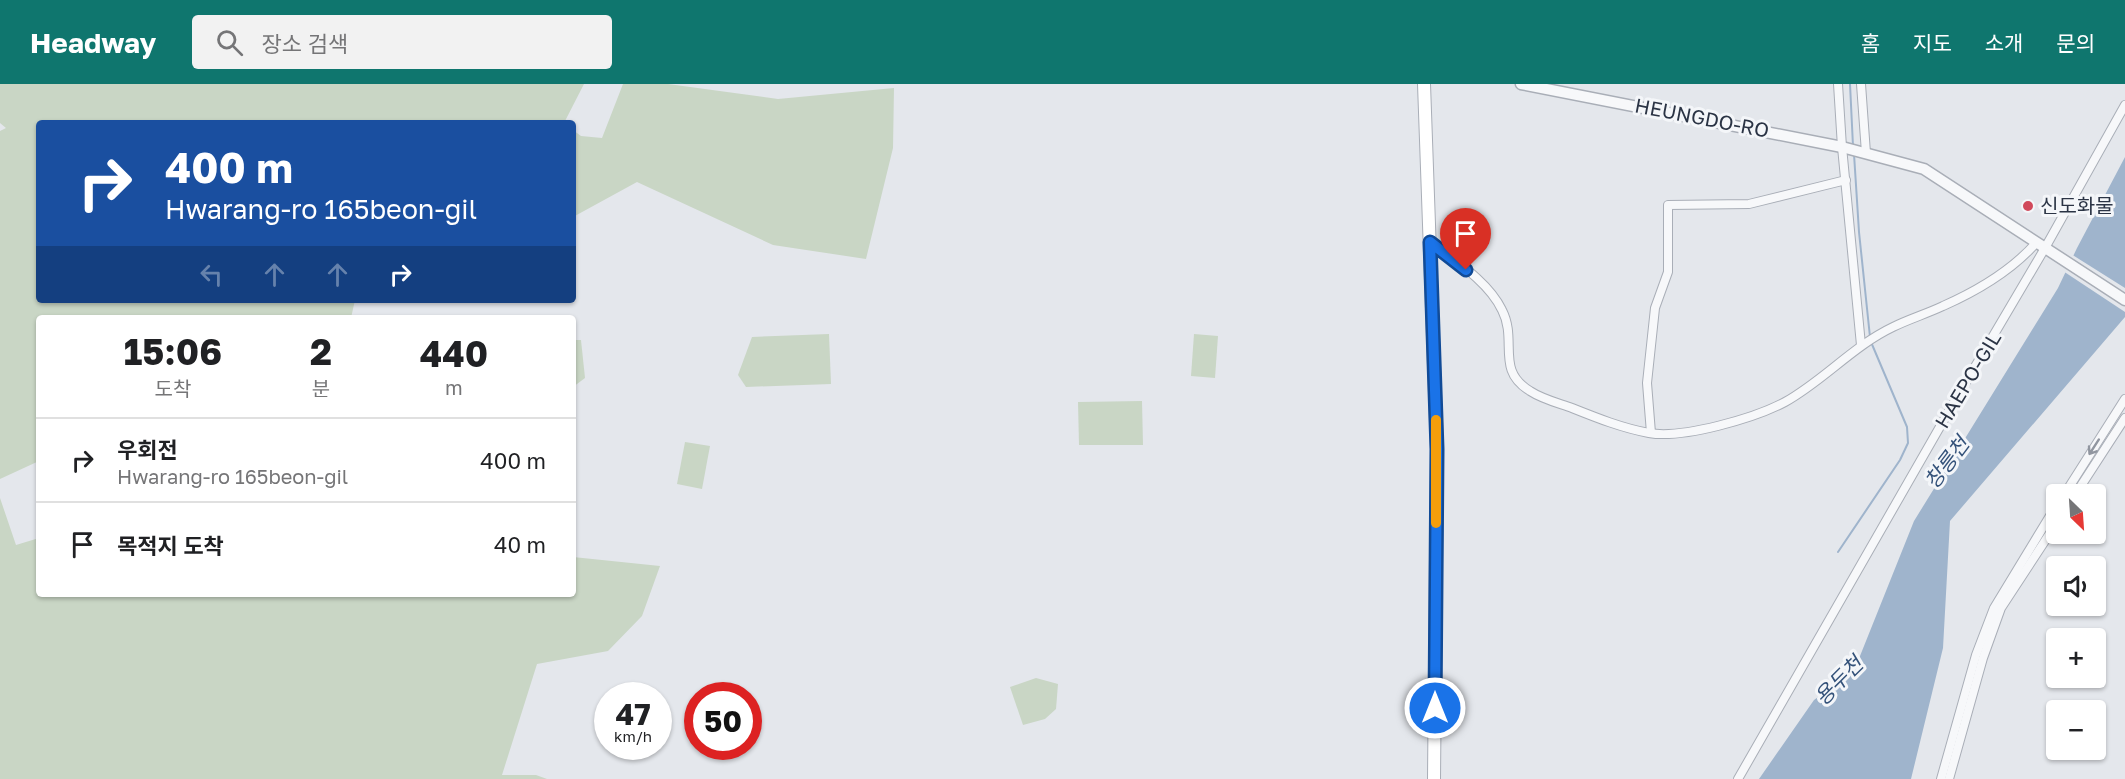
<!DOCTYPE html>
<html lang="ko">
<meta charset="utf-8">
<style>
:root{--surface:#fff;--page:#f2f2f2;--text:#202124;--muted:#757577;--line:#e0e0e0;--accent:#0f766e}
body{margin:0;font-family:"Golos Text","Noto Sans KR",sans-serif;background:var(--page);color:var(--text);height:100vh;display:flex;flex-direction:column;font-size:22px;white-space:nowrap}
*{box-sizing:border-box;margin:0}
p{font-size:20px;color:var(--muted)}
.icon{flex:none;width:33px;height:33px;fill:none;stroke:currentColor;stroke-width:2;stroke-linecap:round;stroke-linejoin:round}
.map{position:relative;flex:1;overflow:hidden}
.side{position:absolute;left:36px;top:231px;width:540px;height:282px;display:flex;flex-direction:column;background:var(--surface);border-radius:6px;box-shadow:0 2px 4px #0004}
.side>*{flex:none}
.top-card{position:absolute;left:36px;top:36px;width:540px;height:183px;border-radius:6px;box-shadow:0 2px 4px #0004;background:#1a4fa0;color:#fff;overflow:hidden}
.needle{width:39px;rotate:155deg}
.controls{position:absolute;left:2046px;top:400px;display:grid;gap:12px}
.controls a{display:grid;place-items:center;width:60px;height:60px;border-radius:6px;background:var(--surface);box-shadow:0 2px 4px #0004;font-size:30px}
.speed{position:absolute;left:594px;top:598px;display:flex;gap:12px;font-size:30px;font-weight:700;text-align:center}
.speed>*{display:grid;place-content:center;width:78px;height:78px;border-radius:50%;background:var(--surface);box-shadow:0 2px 4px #0004;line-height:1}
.speed small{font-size:15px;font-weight:400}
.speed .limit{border:9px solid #d22;background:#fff;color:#111}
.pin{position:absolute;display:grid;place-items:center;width:51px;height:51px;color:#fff;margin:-62px -26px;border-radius:50% 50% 50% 0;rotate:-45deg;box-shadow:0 0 6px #0007}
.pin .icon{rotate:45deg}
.me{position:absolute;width:66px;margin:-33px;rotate:0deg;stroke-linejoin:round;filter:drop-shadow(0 0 4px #0008)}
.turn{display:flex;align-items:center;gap:21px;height:126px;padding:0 30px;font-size:27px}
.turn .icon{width:78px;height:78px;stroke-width:2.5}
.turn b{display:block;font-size:42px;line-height:51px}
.lanes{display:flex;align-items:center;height:57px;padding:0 30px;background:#0003;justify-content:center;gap:30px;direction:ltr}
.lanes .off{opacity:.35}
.eta{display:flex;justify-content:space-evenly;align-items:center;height:102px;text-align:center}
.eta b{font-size:36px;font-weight:700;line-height:42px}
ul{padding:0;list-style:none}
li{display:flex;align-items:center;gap:18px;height:84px;padding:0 30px;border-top:2px solid var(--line)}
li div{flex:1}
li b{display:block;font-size:22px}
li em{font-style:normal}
header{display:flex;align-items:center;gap:36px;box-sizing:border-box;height:84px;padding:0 30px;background:var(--accent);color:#fff}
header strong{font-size:28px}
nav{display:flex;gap:33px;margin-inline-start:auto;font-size:21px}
.search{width:420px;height:54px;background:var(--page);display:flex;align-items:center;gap:15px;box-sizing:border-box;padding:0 21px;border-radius:6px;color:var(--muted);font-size:22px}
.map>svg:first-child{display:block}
.green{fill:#c9d6c5}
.water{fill:#9fb4cc}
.pier{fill:#e4e7ec}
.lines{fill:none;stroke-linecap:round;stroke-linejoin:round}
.stream{stroke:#9fb4cc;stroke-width:2}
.minor-casing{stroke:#a9aeb7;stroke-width:10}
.tertiary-casing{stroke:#a9aeb7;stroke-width:13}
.secondary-casing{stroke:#a9aeb7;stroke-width:14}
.minor{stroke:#f7f8fa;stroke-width:8}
.tertiary{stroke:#f7f8fa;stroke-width:10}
.secondary{stroke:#fff;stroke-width:12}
.oneway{stroke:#9196a0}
.route-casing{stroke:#114b97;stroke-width:15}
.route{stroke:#1a73e8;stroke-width:10}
.slow{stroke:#f59e0b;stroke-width:10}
.poi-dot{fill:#d1495b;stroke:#f4f6f9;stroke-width:2}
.labels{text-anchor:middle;stroke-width:6;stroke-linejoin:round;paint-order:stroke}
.street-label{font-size:20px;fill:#2b3445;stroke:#f4f6f9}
.poi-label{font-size:20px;fill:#2b3445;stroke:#f4f6f9;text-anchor:start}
.water-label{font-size:21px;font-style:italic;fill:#34527a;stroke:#f4f6f9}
</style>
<header>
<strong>Headway</strong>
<div class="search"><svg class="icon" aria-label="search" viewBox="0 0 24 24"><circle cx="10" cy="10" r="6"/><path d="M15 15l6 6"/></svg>장소 검색</div>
<nav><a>홈</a><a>지도</a><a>소개</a><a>문의</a></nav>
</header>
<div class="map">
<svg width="2125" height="695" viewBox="0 0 2125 695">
<rect width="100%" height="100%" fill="#e4e7ec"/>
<g class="green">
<polygon points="0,0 584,0 564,39 39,39 39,216 355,216 351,234 39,234 39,377 0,395 0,47 6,44 0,39"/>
<polygon points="623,0 668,0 778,15 894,4 893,64 866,175 773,161 637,98 573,133 573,46 581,52 602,54"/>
<polygon points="829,250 831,300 746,303 738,291 752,253"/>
<polygon points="1194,250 1218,252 1215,294 1191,292"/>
<polygon points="573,256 581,256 585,294 573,303"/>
<polygon points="1142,317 1143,361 1079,361 1078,318"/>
<polygon points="685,358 710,362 702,405 677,400"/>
<polygon points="0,414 16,461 39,454 39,510 573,510 573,473 660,482 642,532 608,567 537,580 502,691 536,691 547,695 0,695"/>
<polygon points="1036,594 1058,600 1056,625 1045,635 1023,641 1010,603"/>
</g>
<polygon class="water" points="2125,73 2125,233 1950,437 1943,564 1911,695 1759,695 1814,616 1854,587 1914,437 2058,204 2077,164"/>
<polygon class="pier" points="2071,170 2125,204 2125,228 2063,187"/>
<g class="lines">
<g class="stream">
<polyline points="1850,0 1853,62"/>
<polyline points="1854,70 1859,148 1870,253"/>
<polyline points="1838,468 1900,376 1908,359 1907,343 1871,258"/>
</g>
<g class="minor-casing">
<g id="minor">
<polyline points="1838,0 1842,63 1861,261"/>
<polyline points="1861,0 1866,69"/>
<path d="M1430,158C1455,177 1488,197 1502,226C1518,257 1495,286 1530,307C1542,315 1558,319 1572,324C1597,334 1622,344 1649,349C1683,355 1755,334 1785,318C1823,297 1853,262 1893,243C1909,235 1926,230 1943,222C1977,207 2011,187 2036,159"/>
<polyline points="1651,349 1647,299 1655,224 1668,188 1668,121 1749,120 1846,96"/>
<polyline points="2064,411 2125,315"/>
<polyline points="2075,411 2125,334"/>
<polyline points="1738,695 1953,320 2045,164 2125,21"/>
<polyline points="1941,695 1976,571 1994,524 2056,422"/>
<polyline points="1949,695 1983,574 2001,524 2056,440"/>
</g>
</g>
<g class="tertiary-casing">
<polyline id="tertiary" points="1521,0 1842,63 1924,85 2125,216"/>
</g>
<g class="secondary-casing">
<polyline id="secondary" points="1424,0 1437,365 1434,695"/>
</g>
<use href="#minor" class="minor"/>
<use href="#tertiary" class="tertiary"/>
<use href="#secondary" class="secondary"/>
</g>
<defs><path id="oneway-shaft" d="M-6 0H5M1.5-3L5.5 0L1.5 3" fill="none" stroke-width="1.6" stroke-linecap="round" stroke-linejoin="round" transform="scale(1.5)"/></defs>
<use class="oneway" href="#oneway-shaft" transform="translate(2094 363) rotate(123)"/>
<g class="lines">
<g class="route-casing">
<polyline id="route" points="1435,624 1437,365 1430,158 1466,186"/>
</g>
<use href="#route" class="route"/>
<polyline class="slow" points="1436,336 1436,439"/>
</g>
<circle class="poi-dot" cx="2028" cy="122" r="6"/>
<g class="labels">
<g class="street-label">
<text transform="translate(1702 34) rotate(11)" y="7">HEUNGDO-RO</text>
<text transform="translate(1968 296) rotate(-59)" y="7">HAEPO-GIL</text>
</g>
<g class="poi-label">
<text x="2040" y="129">신도화물</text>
</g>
<g class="water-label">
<text transform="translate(1947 379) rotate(-53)" y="7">창릉천</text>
<text transform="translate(1839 597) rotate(-45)" y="7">용두천</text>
</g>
</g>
</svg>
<div class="controls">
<a><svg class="needle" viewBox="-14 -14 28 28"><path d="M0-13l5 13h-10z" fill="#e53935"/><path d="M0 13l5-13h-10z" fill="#757577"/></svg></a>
<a><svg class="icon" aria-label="sound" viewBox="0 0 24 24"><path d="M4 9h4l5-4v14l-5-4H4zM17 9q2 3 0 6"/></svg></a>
<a>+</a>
<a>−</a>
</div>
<div class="speed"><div>47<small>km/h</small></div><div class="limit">50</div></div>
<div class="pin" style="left:1466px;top:186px;background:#d93025"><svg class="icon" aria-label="arrive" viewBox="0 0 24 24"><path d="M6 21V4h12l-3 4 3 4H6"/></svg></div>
<svg class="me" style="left:1435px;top:624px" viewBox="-20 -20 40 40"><circle r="17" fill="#1a73e8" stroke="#fff" stroke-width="3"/><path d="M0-11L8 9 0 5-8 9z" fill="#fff"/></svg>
<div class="top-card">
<div class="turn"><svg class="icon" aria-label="right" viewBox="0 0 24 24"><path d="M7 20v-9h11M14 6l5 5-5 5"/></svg><div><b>400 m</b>Hwarang-ro 165beon-gil</div></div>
<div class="lanes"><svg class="icon off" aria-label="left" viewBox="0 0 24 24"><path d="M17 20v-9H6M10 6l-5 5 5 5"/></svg><svg class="icon off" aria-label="ahead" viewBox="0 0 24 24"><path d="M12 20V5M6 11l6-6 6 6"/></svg><svg class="icon off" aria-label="ahead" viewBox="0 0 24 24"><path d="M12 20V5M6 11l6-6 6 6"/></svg><svg class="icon" aria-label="right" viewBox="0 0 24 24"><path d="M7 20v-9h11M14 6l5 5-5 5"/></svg></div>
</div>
<section class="side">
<div class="eta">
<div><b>15:06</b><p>도착</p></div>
<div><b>2</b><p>분</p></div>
<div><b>440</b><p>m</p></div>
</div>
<ul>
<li><svg class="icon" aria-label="right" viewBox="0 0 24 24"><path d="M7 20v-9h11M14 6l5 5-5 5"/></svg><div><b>우회전</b><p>Hwarang-ro 165beon-gil</p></div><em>400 m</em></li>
<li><svg class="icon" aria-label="arrive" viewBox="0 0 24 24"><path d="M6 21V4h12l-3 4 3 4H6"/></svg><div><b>목적지 도착</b></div><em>40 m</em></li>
</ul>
</section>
</div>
